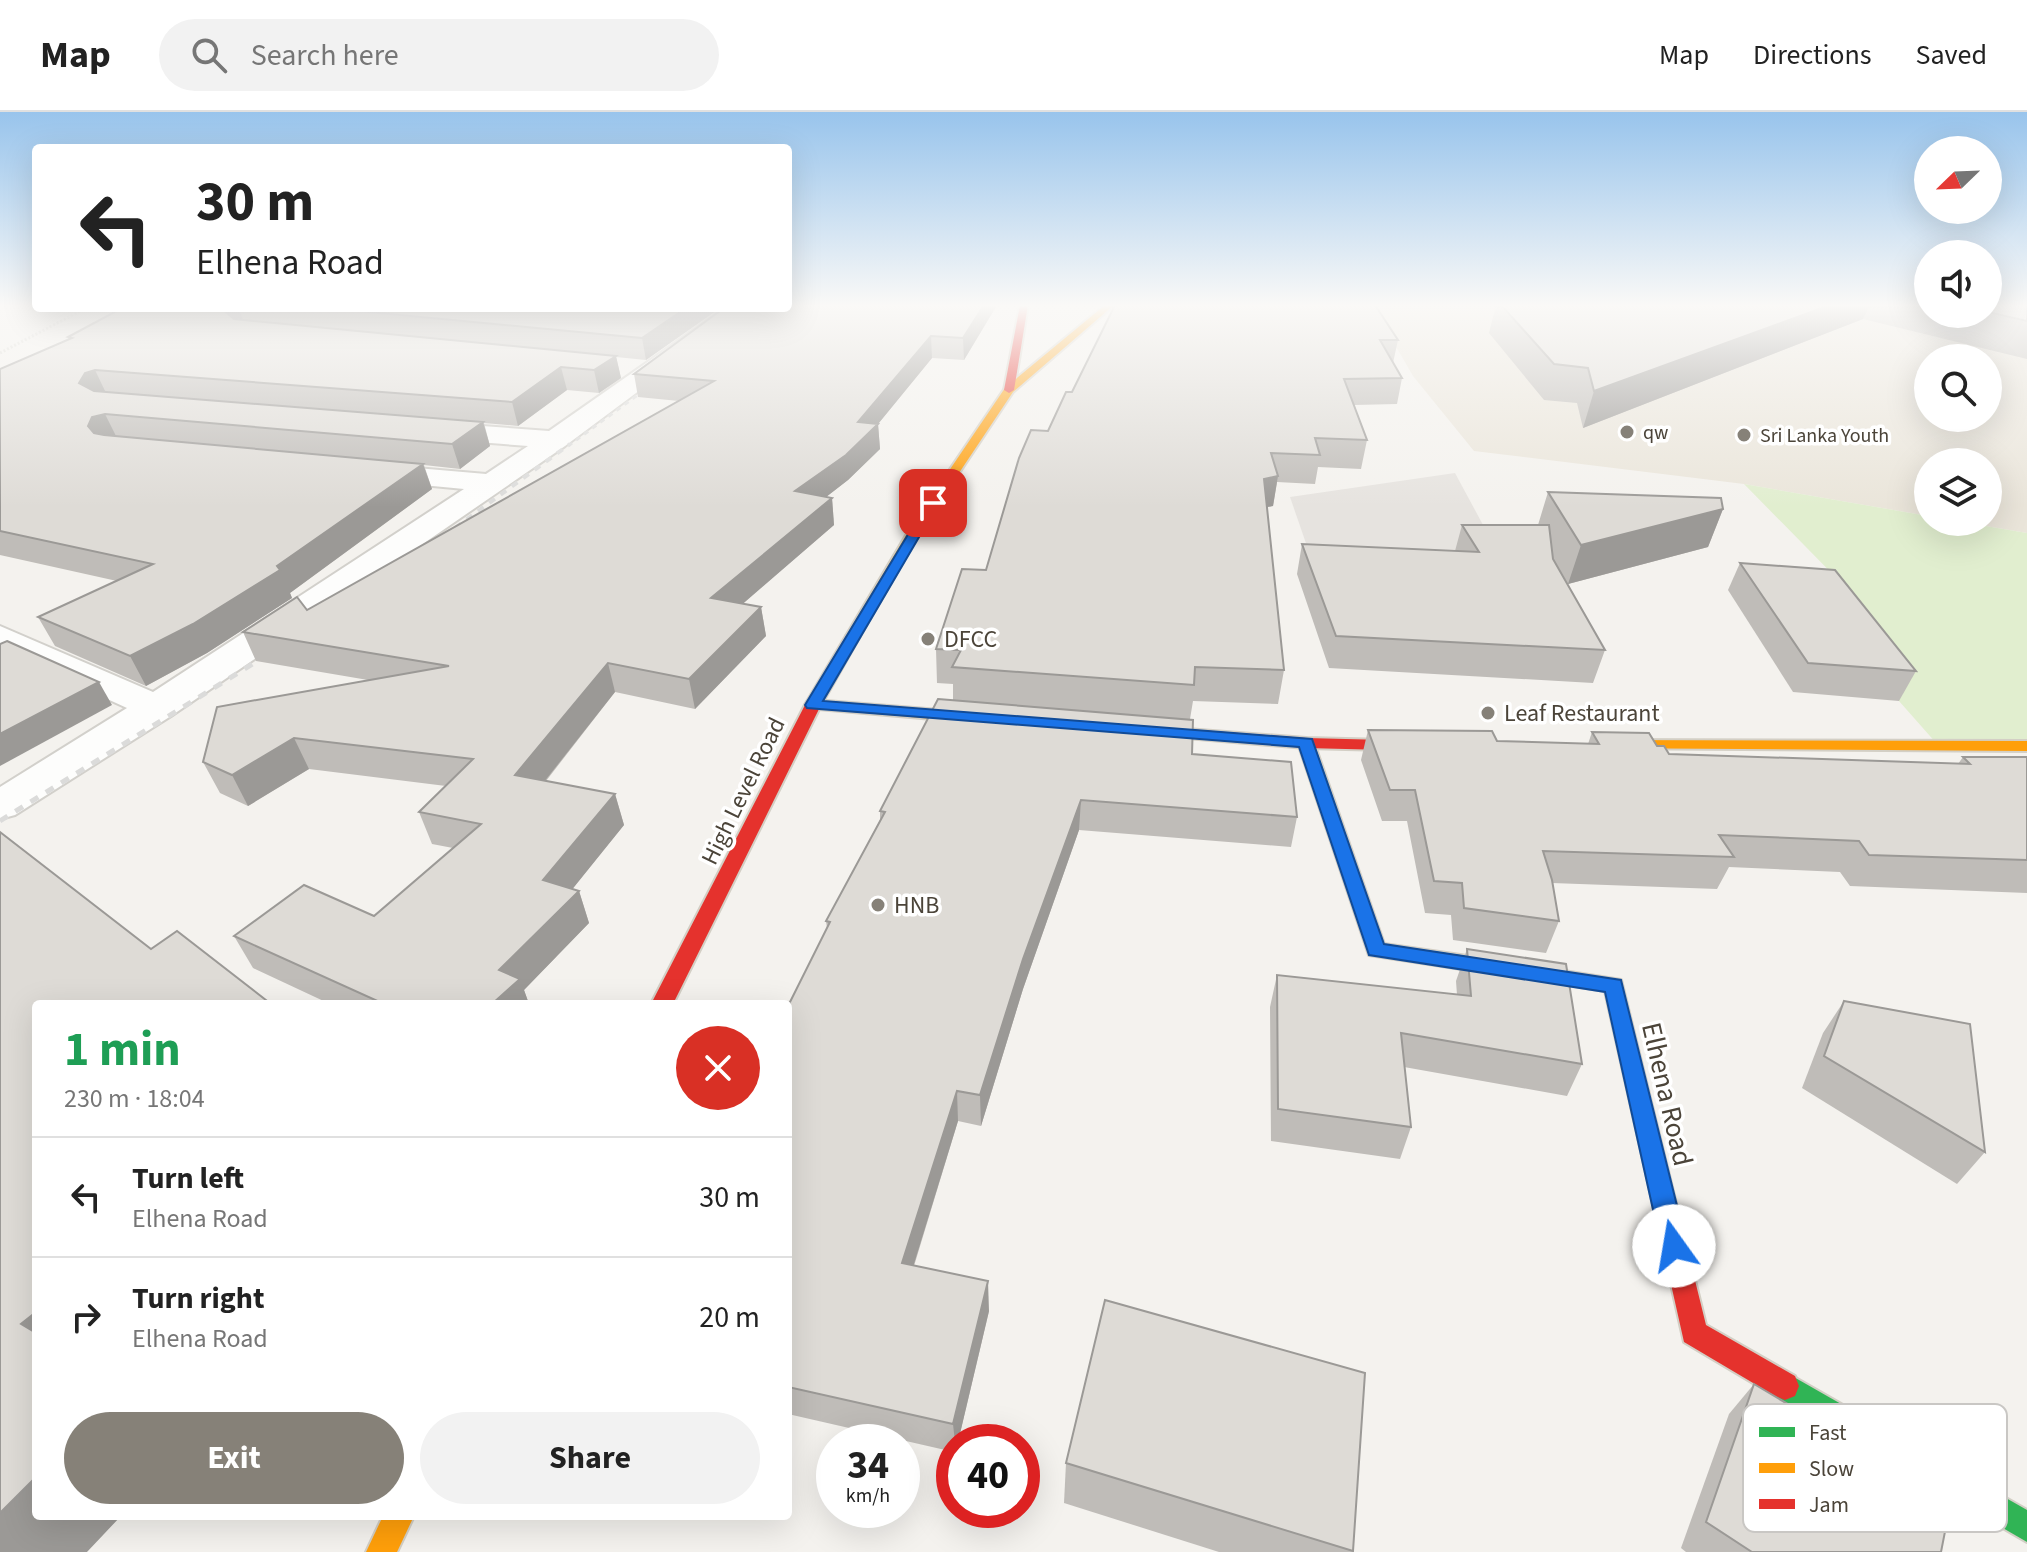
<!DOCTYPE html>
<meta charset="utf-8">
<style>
:root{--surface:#fff;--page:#f2f2f2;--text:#222;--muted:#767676;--line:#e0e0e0;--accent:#868178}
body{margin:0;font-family:"Source Sans 3",sans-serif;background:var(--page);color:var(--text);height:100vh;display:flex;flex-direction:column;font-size:30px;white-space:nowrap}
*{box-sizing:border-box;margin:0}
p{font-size:26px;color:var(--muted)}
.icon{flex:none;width:44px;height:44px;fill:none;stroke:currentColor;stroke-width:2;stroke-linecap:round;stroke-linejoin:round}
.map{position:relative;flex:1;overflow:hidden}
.side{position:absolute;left:32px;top:888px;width:760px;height:520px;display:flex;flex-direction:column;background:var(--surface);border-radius:8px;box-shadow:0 8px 32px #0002}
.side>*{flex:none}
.guide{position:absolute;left:32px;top:32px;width:760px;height:168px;border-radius:8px;box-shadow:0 8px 32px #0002;background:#fff;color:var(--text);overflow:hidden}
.needle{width:52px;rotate:247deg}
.buttons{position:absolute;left:1914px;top:24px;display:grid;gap:16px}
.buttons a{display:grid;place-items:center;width:88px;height:88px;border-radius:50%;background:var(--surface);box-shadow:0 8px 32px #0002;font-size:40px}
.speed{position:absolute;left:816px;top:1312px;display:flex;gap:16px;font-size:40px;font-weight:700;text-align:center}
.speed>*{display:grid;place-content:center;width:104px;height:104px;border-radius:50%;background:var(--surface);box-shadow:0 8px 32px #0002;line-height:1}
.speed small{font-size:20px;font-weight:400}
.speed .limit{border:12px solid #d22;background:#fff;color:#111}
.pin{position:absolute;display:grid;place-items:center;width:68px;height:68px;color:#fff;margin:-34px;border-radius:16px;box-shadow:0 4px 12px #0006}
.me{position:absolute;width:88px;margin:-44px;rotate:347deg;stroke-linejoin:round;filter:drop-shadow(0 0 6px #0008)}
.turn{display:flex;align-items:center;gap:28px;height:168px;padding:0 32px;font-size:36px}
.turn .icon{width:104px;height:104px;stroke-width:2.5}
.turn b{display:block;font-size:56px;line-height:68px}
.round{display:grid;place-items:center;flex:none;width:84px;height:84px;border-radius:42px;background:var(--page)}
.head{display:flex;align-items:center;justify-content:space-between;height:136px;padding:0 32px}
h1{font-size:48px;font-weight:700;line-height:60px;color:#1e9e55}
.action{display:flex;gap:16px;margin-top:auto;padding:16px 32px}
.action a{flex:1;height:92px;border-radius:48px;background:var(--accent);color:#fff;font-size:32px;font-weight:700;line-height:92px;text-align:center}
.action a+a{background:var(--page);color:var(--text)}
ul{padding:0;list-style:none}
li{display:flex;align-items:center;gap:24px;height:120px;padding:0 32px;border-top:2px solid var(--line)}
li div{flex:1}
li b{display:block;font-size:30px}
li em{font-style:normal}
header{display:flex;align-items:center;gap:48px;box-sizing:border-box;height:112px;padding:0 40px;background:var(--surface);border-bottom:2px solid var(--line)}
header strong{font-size:38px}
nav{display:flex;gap:44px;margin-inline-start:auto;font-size:28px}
.search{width:560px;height:72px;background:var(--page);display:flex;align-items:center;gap:20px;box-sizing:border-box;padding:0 28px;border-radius:44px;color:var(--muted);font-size:30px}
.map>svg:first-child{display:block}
.education{fill:#eae5da;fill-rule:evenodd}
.green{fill:#e1eecf}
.parking{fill:#e6e3df}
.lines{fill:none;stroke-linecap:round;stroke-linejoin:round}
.street-casing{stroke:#d2d0cb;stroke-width:4}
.fast-casing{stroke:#d3cfc5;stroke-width:4}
.slow-casing{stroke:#d3cfc5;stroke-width:4}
.jam-casing{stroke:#d3cfc5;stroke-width:4}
.path{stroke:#d3d2cc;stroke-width:3;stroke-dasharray:2 2;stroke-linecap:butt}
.street{fill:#fdfdfc;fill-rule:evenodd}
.fast{fill:#30b455;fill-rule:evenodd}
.slow{fill:#ff9f0a;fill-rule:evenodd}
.jam{fill:#e5322d;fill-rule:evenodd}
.rail-far2{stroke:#dbdbda;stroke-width:3;stroke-dasharray:5 5;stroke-linecap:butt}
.rail-far1{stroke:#dbdbda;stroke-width:4;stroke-dasharray:7 7;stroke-linecap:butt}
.rail{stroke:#dbdbda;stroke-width:5;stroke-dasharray:9 9;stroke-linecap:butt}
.wall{fill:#bfbcb8}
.shaded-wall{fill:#9b9996}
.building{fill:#dedbd6;stroke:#9b9996;stroke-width:2}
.route{fill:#1a73e8;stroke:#114b97;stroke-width:2}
.poi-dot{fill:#868178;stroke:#fff;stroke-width:3}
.labels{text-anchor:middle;stroke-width:7;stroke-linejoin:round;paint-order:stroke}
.far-poi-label{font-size:20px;fill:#4b4439;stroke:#fff;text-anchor:start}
.poi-label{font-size:24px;fill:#4b4439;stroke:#fff;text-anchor:start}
.street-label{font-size:24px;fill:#4b4439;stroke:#fff}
.near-street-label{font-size:28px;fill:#4b4439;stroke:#fff}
.key{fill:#fff;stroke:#c9c7c4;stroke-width:2}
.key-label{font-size:22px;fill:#4b4439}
</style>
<header>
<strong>Map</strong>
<div class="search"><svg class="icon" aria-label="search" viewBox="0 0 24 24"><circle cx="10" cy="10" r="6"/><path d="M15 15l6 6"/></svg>Search here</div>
<nav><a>Map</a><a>Directions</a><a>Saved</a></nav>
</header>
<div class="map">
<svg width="2027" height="1440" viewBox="0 0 2027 1440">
<rect width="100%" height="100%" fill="#f4f2ee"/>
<path class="education" d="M1353,193H1817L2027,242V421L1962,410H1988V350H1928V404L1744,372L1474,339L1413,264L1398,238L1372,208ZM1928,246H1988V306H1928Z"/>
<polygon class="green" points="1744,372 1928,404 1928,410 1962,410 2027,421 2027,629 1937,632 1899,589 1858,488"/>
<polygon class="parking" points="1455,361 1496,437 1309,440 1290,385"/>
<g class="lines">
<g class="street-casing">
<polygon id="street" points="725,196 750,196 565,334 385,458 171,604 15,703 0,707 0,675 127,596 0,538 0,514 153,580 464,377 370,368 360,366 356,360 360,354 370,352 486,362 528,334 427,326 418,324 414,318 418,312 427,310 549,319"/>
</g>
<g class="fast-casing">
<g id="fast">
<polygon points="1306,626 1314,631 1384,832 1488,847 1495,849 1498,854 1495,859 1488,861 1369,843 1298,631"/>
<polygon points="1785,1260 2027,1398 2027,1430 1775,1284 1771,1274 1775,1264"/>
</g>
</g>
<g class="slow-casing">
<g id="slow">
<polygon points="1105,193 1114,193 1013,280 923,415 860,524 858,527 848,527 846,524 911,415 1005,276"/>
<polygon points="813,588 990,602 998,607 990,612 807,596 805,593 807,590"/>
<polygon points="1598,628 2027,629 2027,639 1592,636 1590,633 1592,630"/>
<polygon points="383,1404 414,1404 397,1440 366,1440"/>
</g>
</g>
<g class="jam-casing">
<g id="jam">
<polygon points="1020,193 1028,193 1014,278 1009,281 1004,278"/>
<polygon points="853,520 860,524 821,593 673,892 651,892 805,593 846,524"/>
<polygon points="1134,613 1306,626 1425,629 1433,634 1425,639 1306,636 1128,621 1126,618 1128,615"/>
<polygon points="1488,847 1621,868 1706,1213 1795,1264 1799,1274 1795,1284 1785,1288 1775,1284 1684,1230 1605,879 1481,859 1478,854 1481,849"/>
</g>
</g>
<polyline class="path" points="0,241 86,196"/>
<use href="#street" class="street"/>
<use href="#fast" class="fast"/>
<use href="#slow" class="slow"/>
<use href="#jam" class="jam"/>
<polyline class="rail-far2" points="568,334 654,271"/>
<polyline class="rail-far1" points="444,424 570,332"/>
<polyline class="rail" points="0,709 275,538"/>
</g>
<g class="wall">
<polygon points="997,193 964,248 932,246 878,312 880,337 848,368 826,385 832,386 834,413 742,492 761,495 766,524 695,597 615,580 546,669 615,682 624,713 572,777 579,779 589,811 524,878 529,892 330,892 253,856 234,824 374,804 453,736 432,732 419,700 446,674 309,657 248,694 220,681 203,650 368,568 256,549 243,520 307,498 679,289 638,285 634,262"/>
<polygon points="1115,193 1398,228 1393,251 1402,266 1397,292 1354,293 1367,328 1361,357 1318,355 1315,372 1277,370 1273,394 1267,395 1284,558 1278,592 1193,589 1190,607 1192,642 1297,705 1291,735 1079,718 1023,877 981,1014 958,1009 914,1154 989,1199 958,1330 954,1330 954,1340 788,1302 788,894 827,816 826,809 880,708 880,699 953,588 953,572 937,571 936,537 986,458 1048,319 1072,280"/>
<polygon points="1496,193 1928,193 1928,202 1988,202 1988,193 2027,193 2027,247 1863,207 1583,316 1577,291 1544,288 1489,221"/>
<polygon points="122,196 720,196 646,248 616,245 621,266 599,281 567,278 518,314 484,311 490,334 460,357 424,353 432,377 290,481 292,486 207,541 146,574 55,534 38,505 117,469 0,443 0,257 69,227 68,225"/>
<polygon points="1548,380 1723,397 1708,435 1568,472 1553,446 1605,538 1593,571 1329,556 1297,462 1302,432 1455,439 1462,413 1538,413"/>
<polygon points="1740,451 1916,559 1899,589 1793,580 1728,478"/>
<polygon points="1368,618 1497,629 1588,632 1592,620 1657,634 1669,642 1958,652 1963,645 2027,645 2027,781 1850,774 1840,760 1729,755 1717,777 1552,771 1559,809 1546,841 1453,828 1451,803 1425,801 1407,709 1382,709 1361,648"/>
<polygon points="1467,837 1582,952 1567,984 1404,955 1411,1015 1400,1047 1271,1029 1270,895 1277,863 1457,883 1456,869"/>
<polygon points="1844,889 1985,1040 1957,1072 1802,976 1823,921"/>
<polygon points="1365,1261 1353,1440 1219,1440 1064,1391 1066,1351"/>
<polygon points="1754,1272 1941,1440 1686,1440 1681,1436 1729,1302"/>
</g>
<g class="shaded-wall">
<polygon points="984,193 997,193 964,248 963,226"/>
<polygon points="1830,193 1870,193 1863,207 1583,316 1594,279"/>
<polygon points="221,196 239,196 243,208 229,217"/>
<polygon points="686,196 720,196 646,248 642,226"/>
<polygon points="931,224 932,246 878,312 880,337 848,368 799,406 795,379 858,310"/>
<polygon points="616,244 621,266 599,281 594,258"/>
<polygon points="561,255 567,278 518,314 512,290"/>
<polygon points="95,258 106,281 96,284 79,271 85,261"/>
<polygon points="105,302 117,326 100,339 88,314 92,305"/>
<polygon points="483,310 490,334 460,357 452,332"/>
<polygon points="423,352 432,377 290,481 292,486 207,541 146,574 130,544 277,454"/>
<polygon points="1278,364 1273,394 1260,396 1264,367"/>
<polygon points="832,386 834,413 716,515 711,486"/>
<polygon points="1723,397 1708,435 1568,472 1581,433"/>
<polygon points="761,495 766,524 695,597 689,567"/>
<polygon points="608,551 615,580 525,694 515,663"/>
<polygon points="99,570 112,593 0,654 0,622"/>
<polygon points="294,626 309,657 248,694 232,663"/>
<polygon points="615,682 624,713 554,800 543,768"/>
<polygon points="1081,688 1079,718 1023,877 981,1014 980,983 1023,847"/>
<polygon points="579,779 589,811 524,878 529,892 492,892 499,858"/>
<polygon points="957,979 958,1009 905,1181 902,1151"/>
<polygon points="988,1169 989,1199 958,1330 955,1330 953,1312"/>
<polygon points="36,1200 36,1226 21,1212"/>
<polygon points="36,1365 36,1404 121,1404 87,1440 0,1440 0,1401"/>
</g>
<g class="building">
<polygon points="788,193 984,193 963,226 931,224 858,310 878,312 846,343 795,379 832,386 711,486 761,495 689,567 608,551 515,663 615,682 543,768 579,779 499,858 520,867 492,892 384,892 234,824 304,773 374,804 481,712 419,700 473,647 294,626 232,663 203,650 217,595 449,554 243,520 297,485 307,498 714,269 634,262 724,196 788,196"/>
<polygon points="1115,193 1375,193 1398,228 1380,228 1402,266 1344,267 1367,328 1315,326 1320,343 1271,341 1278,364 1264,367 1284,558 1195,555 1194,573 952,555 961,538 936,537 962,457 986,458 1019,346 1031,318 1048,319 1066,280 1072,280"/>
<polygon points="1501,193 1830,193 1594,279 1588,256 1554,252"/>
<polygon points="1988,193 2027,193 2027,209 1988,200"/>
<polygon points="122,196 221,196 234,207 616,244 594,258 561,255 512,290 95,258 85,261 79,271 94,279 483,310 452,332 105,302 92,305 88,314 94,321 104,323 423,352 277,454 280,458 193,512 130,544 38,505 153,452 0,419 0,257 72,226 68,225"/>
<polygon points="327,196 686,196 642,226"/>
<polygon points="1548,380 1721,386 1723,397 1581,433"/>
<polygon points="1462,413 1549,413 1553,447 1605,538 1336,524 1302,432 1479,440"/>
<polygon points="1740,451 1835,458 1916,559 1808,551"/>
<polygon points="7,529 99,570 0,622 0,532"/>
<polygon points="938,587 1193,608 1192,642 1291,650 1297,705 1081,688 1023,847 980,983 957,979 902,1151 988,1169 953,1312 788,1275 788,894 830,810 826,809 885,700 880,699"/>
<polygon points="1368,618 1492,619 1497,629 1599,632 1592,620 1649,621 1657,634 1664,634 1669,642 1970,652 1963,645 2027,645 2027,748 1869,743 1859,729 1719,723 1734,745 1543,739 1552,768 1559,809 1464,796 1462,771 1434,769 1415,678 1390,678"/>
<polygon points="0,720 151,837 177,819 271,892 36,892 36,1200 21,1212 36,1221 36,1365 0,1401"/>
<polygon points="1467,837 1566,852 1582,952 1401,921 1411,1015 1278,997 1277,863 1471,884"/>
<polygon points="1844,889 1970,912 1985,1040 1824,944"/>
<polygon points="1105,1188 1365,1261 1353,1439 1066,1351"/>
<polygon points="1754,1272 1951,1389 1941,1440 1752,1440 1706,1410"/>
</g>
<linearGradient id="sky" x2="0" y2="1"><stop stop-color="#98c4ec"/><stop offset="0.49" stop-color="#faf9f7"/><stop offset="1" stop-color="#faf9f7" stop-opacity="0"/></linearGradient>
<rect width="2027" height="395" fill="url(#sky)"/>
<polygon class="route" points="933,387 939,391 823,589 1312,627 1384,832 1621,868 1687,1134 1683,1143 1674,1146 1665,1143 1661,1134 1605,880 1369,843 1299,635 807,596 805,593 927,391"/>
<g class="poi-dot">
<circle cx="1627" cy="320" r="8"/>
<circle cx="1744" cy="323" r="8"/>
<circle cx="928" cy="527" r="8"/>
<circle cx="1488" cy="601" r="8"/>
<circle cx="878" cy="793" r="8"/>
</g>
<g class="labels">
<g class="far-poi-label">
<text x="1643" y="327">qw</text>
<text x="1760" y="330">Sri Lanka Youth</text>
</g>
<g class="poi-label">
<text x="944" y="535">DFCC</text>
<text x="1504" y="609">Leaf Restaurant</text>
<text x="894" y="801">HNB</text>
</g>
<g class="street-label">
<text transform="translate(743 679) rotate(-64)" y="8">High Level Road</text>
</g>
<g class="near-street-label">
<text transform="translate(1668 982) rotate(77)" y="10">Elhena Road</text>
</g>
</g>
<rect x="1743" y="1292" width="264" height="128" rx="12" class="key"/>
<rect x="1759" y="1315" width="36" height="10" fill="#30b455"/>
<rect x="1759" y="1351" width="36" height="10" fill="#ff9f0a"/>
<rect x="1759" y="1387" width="36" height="10" fill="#e5322d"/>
<g class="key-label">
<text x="1809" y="1328">Fast</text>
<text x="1809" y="1364">Slow</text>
<text x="1809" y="1400">Jam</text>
</g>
</svg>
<div class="buttons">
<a><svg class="needle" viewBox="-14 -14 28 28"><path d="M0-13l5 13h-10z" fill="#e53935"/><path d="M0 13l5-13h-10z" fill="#767676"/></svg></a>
<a><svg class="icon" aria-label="sound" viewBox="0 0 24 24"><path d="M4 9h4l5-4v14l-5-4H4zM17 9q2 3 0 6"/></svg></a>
<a><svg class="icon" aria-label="search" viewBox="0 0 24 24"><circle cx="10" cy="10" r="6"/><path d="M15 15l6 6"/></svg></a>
<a><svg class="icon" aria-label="layers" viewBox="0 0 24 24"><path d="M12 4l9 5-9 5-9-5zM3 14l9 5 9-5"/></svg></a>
</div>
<div class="speed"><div>34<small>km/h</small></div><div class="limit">40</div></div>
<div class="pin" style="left:933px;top:391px;background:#d93025"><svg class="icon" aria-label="arrive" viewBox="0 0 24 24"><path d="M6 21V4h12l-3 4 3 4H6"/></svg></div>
<svg class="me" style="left:1674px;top:1134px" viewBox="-20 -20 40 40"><circle r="19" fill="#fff"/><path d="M0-13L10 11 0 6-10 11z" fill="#1a73e8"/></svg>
<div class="guide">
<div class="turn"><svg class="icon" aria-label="left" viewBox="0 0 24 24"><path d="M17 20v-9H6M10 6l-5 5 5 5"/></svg><div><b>30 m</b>Elhena Road</div></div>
</div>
<section class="side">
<div class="head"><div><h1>1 min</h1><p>230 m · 18:04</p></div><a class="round" style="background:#d93025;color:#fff"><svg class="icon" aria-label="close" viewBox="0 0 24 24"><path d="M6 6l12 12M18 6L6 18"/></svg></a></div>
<ul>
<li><svg class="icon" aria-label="left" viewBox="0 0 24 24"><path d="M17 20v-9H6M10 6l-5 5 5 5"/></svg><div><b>Turn left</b><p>Elhena Road</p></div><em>30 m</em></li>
<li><svg class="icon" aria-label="right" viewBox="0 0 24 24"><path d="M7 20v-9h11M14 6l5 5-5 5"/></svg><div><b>Turn right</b><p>Elhena Road</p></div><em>20 m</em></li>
</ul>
<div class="action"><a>Exit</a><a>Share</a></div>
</section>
</div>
